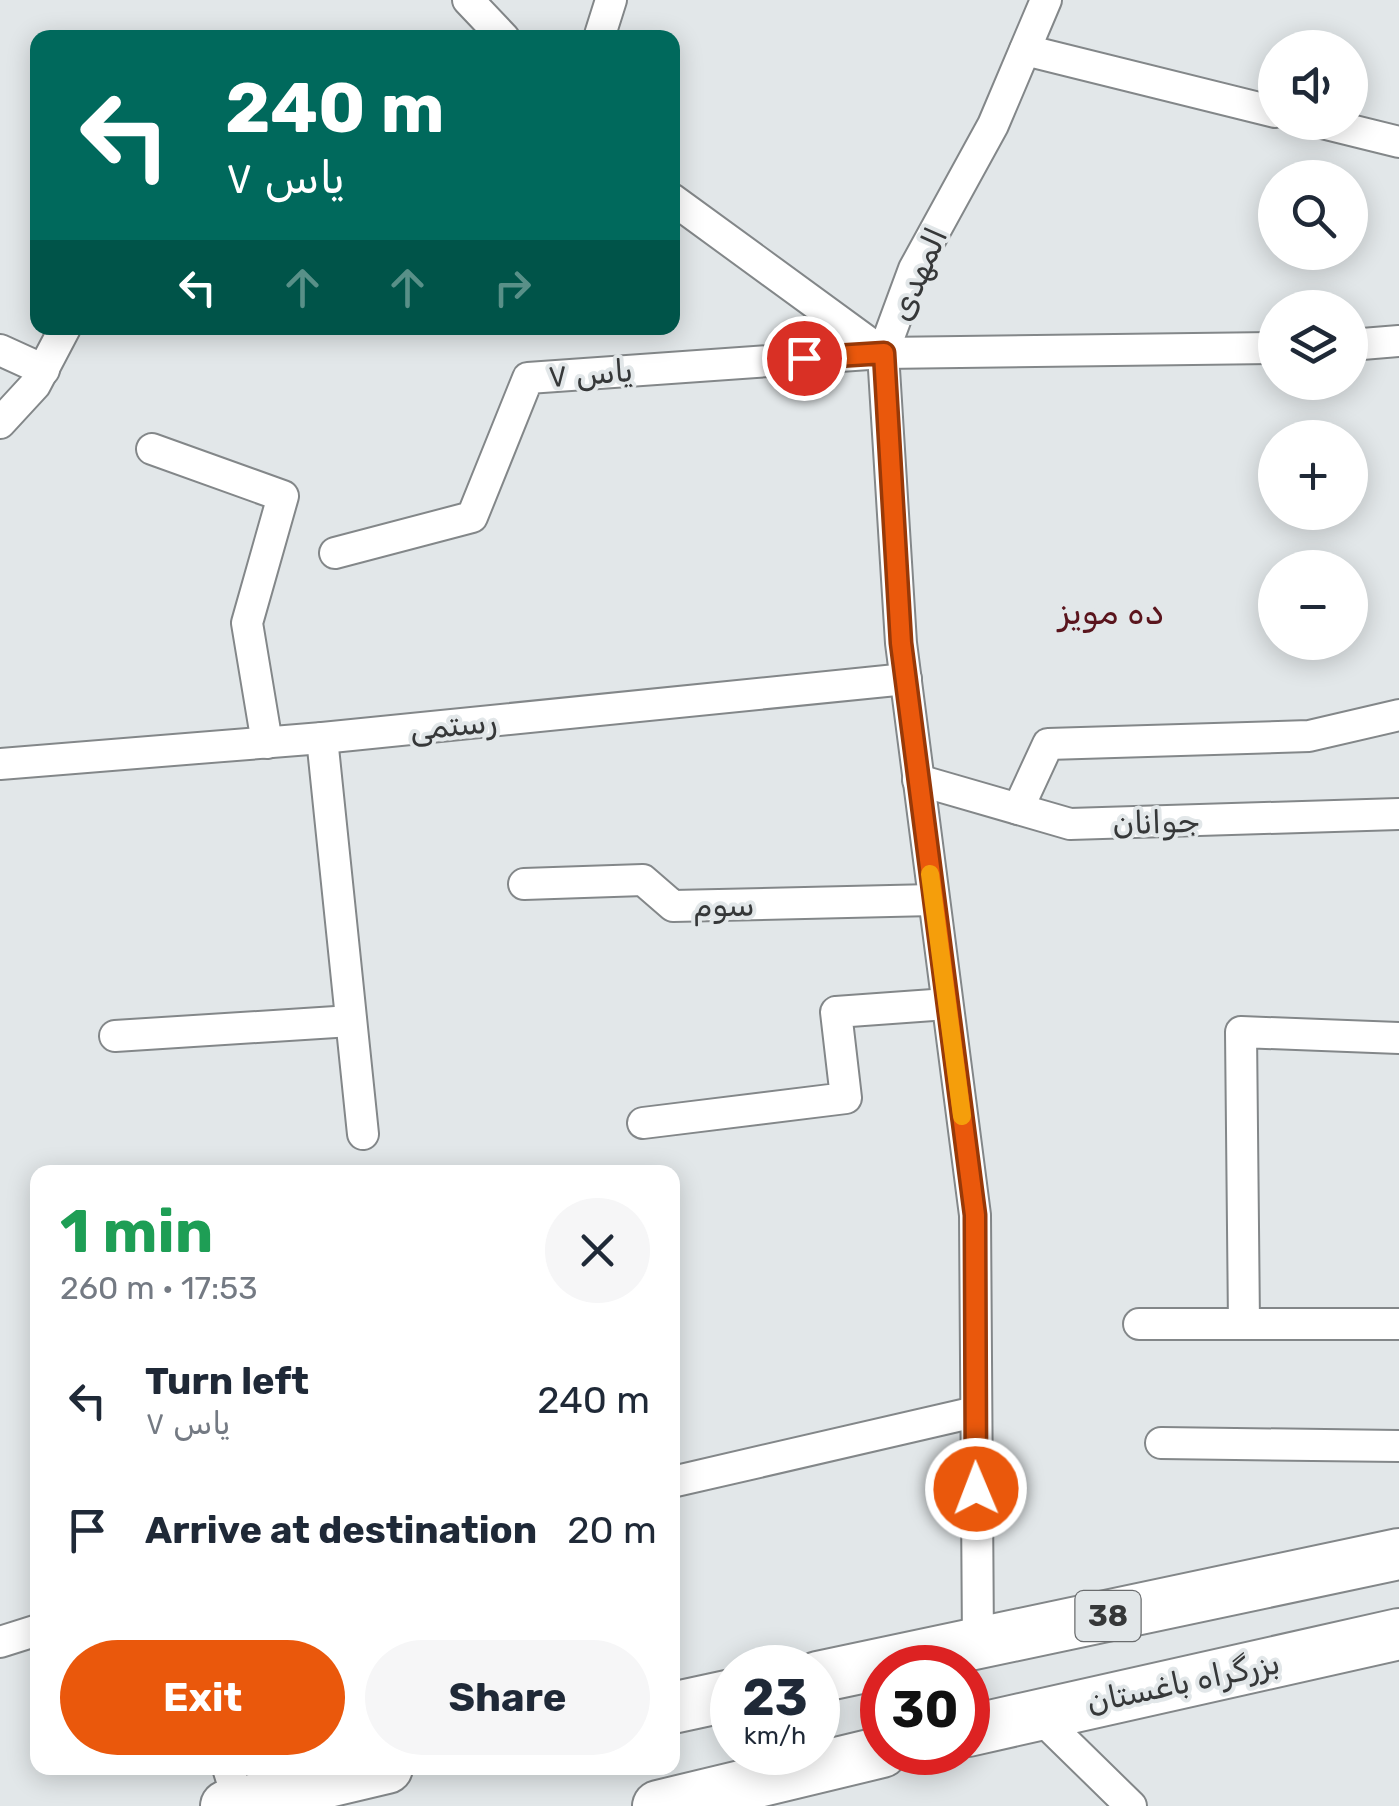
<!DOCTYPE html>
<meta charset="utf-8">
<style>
:root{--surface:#fff;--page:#f6f6f7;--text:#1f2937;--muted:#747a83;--accent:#ea580c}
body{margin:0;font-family:Rubik,Cairo,sans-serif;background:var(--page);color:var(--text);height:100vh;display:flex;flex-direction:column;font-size:38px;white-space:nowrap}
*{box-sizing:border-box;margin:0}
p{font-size:32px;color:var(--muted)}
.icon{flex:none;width:55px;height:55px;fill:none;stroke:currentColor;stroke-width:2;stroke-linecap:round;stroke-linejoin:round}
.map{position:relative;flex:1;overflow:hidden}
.sheet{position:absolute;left:30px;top:1165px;width:650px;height:610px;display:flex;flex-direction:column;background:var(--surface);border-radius:20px;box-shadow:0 5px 25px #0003}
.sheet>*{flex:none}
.guide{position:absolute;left:30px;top:30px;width:650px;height:305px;border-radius:20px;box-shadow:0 5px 25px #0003;background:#00695c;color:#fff;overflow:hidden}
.buttons{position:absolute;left:1258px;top:30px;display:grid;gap:20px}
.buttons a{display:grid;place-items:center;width:110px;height:110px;border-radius:50%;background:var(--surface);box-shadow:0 5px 25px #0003;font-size:50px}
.speed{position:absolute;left:710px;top:1645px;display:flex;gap:20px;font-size:50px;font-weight:700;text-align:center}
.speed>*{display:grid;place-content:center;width:130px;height:130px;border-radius:50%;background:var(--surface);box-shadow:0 5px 25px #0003;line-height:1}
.speed small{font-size:25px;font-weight:400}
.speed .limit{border:15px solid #d22;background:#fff;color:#111}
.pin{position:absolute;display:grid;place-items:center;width:85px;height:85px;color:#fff;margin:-42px;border:5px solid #fff;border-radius:50%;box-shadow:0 2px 10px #0007}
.me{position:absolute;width:110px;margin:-55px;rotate:359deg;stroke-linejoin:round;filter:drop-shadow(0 0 8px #0008)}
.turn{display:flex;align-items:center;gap:35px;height:210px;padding:0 30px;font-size:45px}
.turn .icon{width:130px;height:130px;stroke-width:2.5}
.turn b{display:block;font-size:70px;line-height:85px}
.lanes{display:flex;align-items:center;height:95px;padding:0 30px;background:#0003;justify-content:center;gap:50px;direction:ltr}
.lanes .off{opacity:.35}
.round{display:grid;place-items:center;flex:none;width:105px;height:105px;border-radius:52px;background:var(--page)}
.headline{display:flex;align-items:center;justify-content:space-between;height:170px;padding:0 30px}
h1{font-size:60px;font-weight:700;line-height:75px;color:#1e9e55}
.button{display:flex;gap:20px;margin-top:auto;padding:20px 30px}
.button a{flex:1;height:115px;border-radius:60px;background:var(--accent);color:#fff;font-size:40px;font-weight:700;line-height:115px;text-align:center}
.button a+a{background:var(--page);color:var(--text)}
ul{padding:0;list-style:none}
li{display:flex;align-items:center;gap:30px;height:130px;padding:0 30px}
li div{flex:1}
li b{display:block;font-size:38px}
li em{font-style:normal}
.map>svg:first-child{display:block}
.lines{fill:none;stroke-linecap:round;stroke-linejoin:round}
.minor-casing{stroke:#838789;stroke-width:34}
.trunk-casing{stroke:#838789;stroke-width:54}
.minor{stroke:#fff;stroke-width:30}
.trunk{stroke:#fff;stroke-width:50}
.route-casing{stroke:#983908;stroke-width:25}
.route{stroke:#ea580c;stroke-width:18}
.slow{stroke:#f59e0b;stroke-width:18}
.labels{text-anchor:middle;stroke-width:8;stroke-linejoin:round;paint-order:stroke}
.shield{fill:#e2e7e9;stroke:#6a6c6e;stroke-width:2.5}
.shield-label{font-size:30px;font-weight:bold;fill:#363839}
.street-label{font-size:32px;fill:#363839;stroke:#e2e7e9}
.neighbourhood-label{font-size:35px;fill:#5a151d;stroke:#e2e7e9}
</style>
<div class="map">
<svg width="1399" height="1806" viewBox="0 0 1399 1806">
<rect width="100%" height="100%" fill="#e2e7e9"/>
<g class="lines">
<g class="minor-casing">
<g id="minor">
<polyline points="468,0 504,38"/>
<polyline points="599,38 611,0"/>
<polyline points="1025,50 1275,112"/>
<polyline points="1318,122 1399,142"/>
<polyline points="672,199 883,353"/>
<polyline points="1350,345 1399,341"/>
<polyline points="0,350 44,370"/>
<polyline points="0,423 35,385 65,328"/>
<polyline points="152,449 283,496 247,623 267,743"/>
<polyline points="335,553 472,517 528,378 883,353 1275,348"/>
<polyline points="322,738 363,1134"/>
<polyline points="0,764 322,738 906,679"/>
<polyline points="918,780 1070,824 1399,814"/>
<polyline points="1018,809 1048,744 1309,736 1399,715"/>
<polyline points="524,884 643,880 673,906 933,900"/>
<polyline points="115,1036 351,1021"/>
<polyline points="643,1123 846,1098 836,1012 947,1004"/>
<polyline points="1139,1324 1399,1324"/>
<polyline points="1244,1324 1241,1032 1399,1038"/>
<polyline points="1161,1443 1399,1446"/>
<polyline points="672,1482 975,1412"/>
<polyline points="0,1642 38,1630"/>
<polyline points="978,1644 975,1215 901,643 883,353 914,269 993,125 1046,0"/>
<polyline points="1037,1714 1131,1806"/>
<polyline points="228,1768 239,1803"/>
</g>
</g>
<g class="trunk-casing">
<g id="trunk">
<polyline points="818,1677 1399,1554"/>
<polyline points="672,1708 732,1695"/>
<polyline points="968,1731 1399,1634"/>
<polyline points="226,1806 387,1768"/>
<polyline points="658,1806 882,1752"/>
</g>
</g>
<use href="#minor" class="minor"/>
<use href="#trunk" class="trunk"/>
</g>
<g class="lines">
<g class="route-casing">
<polyline id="route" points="804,358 884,353 901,643 975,1215 976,1489"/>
</g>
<use href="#route" class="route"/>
<polyline class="slow" points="930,874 962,1116"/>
</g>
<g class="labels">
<rect class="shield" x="1075.5" y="1591" width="65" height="50" rx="8"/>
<g class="shield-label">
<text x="1108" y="1626">38</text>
</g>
<g class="street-label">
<text transform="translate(918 274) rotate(-66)" y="11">المهدی</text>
<text transform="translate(590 373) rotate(-4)" y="11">یاس ۷</text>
<text transform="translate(453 725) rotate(-6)" y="11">رستمی</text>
<text transform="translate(1156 822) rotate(-2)" y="11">جوانان</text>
<text transform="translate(724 905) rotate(-1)" y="11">سوم</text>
<text transform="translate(1183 1682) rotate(-12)" y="11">بزرگراه باغستان</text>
</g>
<g class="neighbourhood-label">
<text x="1111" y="624">ده مویز</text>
</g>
</g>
</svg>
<div class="buttons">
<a><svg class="icon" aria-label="sound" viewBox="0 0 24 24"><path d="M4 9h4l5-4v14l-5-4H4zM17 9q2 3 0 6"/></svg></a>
<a><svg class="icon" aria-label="search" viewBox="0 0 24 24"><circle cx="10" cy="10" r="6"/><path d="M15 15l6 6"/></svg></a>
<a><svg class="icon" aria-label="layers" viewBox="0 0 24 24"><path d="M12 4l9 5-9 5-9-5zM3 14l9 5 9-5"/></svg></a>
<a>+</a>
<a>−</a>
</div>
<div class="speed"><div>23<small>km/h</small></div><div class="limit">30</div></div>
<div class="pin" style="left:804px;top:358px;background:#d93025"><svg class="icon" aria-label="arrive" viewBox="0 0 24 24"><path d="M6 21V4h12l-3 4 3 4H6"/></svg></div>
<svg class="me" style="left:976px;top:1489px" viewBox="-20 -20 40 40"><circle r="17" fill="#ea580c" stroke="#fff" stroke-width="3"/><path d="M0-11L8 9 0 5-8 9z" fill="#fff"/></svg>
<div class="guide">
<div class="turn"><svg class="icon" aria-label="left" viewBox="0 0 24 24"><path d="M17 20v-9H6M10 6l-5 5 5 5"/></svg><div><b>240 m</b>یاس ۷</div></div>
<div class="lanes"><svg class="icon" aria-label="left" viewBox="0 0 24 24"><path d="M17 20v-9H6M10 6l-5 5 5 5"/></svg><svg class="icon off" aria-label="ahead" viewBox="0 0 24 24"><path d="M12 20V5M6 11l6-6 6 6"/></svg><svg class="icon off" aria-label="ahead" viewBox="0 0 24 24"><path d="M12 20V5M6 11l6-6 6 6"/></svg><svg class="icon off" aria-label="right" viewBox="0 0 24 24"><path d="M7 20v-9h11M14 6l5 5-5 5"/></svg></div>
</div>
<section class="sheet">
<div class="headline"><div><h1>1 min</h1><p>260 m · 17:53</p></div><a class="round"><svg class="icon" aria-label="close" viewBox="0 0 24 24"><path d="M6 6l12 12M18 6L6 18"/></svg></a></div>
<ul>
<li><svg class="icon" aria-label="left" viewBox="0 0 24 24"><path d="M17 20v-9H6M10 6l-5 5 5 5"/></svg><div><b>Turn left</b><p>یاس ۷</p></div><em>240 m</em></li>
<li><svg class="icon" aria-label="arrive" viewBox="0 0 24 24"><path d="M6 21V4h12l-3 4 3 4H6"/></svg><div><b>Arrive at destination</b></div><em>20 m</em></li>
</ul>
<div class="button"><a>Exit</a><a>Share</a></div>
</section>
</div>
